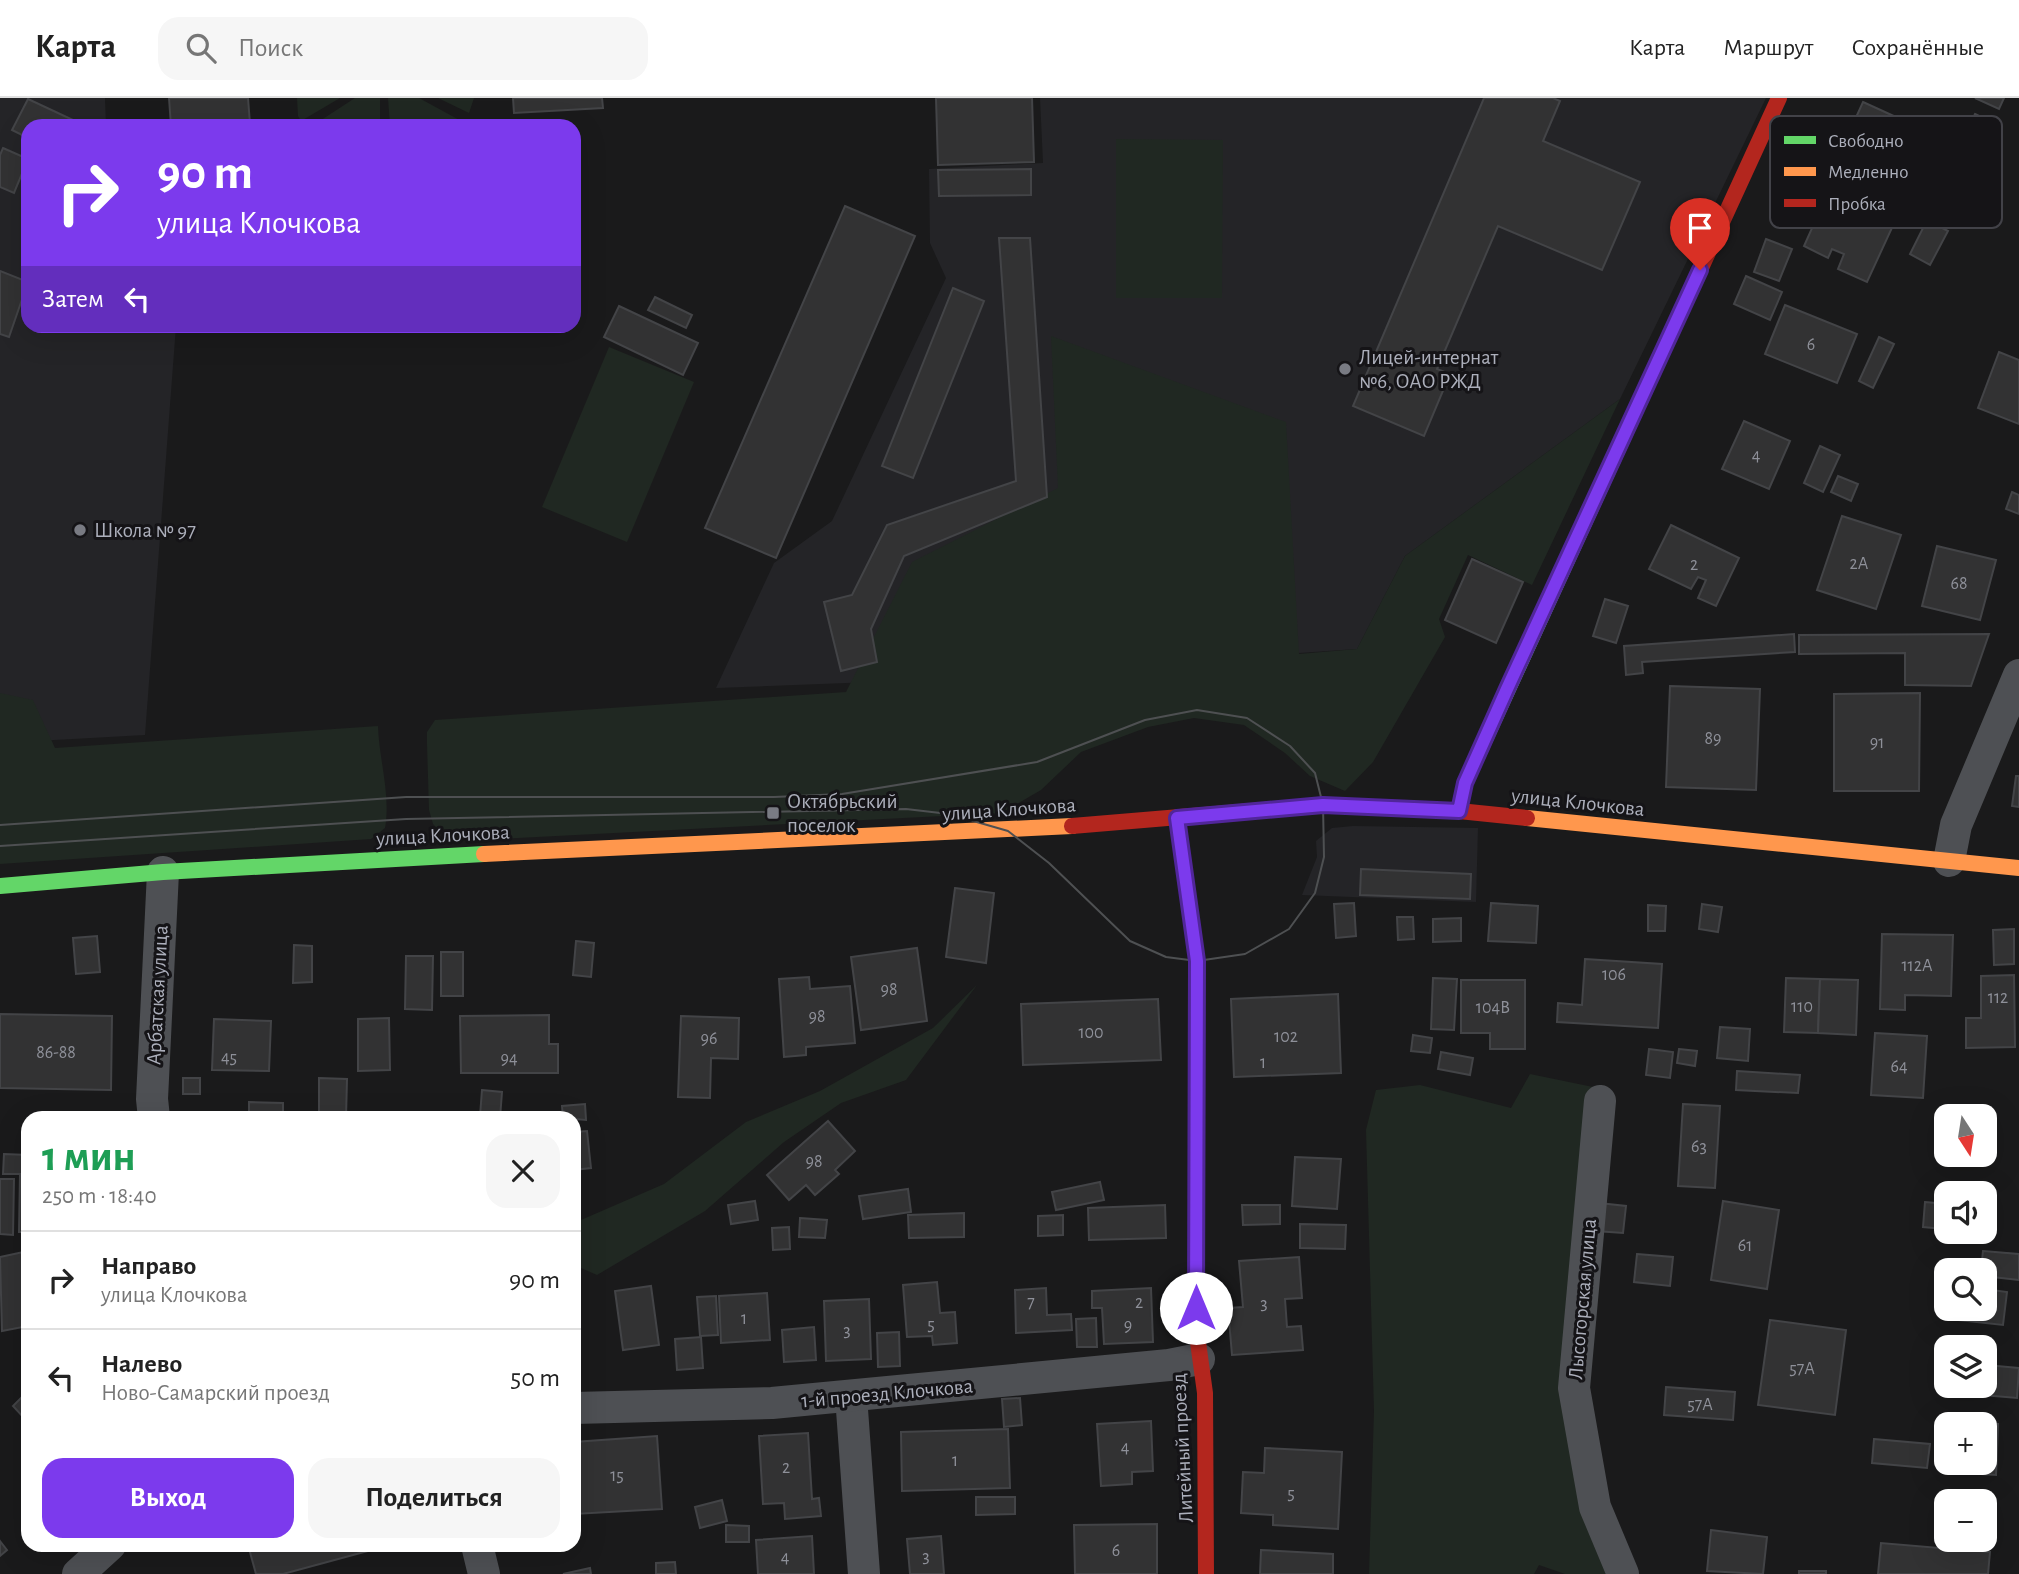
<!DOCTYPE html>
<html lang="ru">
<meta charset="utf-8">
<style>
:root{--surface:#fff;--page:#f6f6f6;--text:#222;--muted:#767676;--line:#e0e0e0;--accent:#7c3aed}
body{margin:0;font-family:"Alegreya Sans",sans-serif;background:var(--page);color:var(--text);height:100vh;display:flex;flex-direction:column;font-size:26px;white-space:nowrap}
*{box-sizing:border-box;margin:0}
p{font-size:23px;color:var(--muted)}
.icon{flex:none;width:38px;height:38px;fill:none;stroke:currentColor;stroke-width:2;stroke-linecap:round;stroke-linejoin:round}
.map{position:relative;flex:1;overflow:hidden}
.sheet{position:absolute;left:21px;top:1013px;width:560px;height:441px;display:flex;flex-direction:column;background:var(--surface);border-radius:21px;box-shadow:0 7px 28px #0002}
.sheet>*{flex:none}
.hud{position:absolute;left:21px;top:21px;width:560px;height:214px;border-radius:21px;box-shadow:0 7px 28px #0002;background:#7c3aed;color:#fff;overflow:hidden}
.needle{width:46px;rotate:168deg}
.fabs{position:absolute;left:1934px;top:1006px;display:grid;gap:14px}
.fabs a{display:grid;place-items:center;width:63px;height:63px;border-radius:14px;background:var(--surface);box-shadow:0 7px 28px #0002;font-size:35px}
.pin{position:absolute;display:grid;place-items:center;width:60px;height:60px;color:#fff;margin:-72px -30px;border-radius:50% 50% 50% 0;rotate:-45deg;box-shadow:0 0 7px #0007}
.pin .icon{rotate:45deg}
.me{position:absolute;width:77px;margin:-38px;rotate:0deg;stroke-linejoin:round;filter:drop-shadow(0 0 5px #0008)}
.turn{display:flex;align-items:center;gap:24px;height:147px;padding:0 21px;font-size:32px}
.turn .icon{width:91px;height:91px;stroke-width:2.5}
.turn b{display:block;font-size:49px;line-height:60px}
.then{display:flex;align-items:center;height:66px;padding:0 21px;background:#0003;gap:14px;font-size:26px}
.round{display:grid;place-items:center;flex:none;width:74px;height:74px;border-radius:21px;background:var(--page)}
.headline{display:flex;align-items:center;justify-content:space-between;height:119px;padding:0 21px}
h1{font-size:42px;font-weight:700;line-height:52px;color:#1e9e55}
.action{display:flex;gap:14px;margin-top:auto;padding:14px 21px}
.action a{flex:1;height:80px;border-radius:21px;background:var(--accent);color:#fff;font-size:28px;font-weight:700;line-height:80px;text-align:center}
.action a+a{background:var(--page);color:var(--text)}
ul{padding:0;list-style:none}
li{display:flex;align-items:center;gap:21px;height:98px;padding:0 21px;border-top:2px solid var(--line)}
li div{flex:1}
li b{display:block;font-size:26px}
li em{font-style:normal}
header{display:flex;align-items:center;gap:42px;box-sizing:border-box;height:98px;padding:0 35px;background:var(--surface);border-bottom:2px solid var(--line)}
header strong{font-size:33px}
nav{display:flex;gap:38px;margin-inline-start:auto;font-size:24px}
.search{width:490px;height:63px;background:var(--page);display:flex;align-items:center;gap:18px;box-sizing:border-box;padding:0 24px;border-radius:21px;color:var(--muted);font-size:26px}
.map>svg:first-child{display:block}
.built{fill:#242427}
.green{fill:#202822}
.building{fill:#323233;stroke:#434447;stroke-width:2}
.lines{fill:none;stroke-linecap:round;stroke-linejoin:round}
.street{stroke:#4e5054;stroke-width:32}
.fast{stroke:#63d668;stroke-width:16}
.slow{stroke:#ff974d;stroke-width:16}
.jam{stroke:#b3261e;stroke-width:16}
.tram{stroke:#4e5052;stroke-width:2}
.route-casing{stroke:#51269a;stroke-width:18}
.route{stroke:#7c3aed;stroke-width:12}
.poi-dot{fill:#797b83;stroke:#151417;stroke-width:2.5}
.labels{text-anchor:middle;stroke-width:6;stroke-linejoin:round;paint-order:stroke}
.number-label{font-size:18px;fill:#8e9099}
.poi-label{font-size:21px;fill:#acafbb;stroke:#151417;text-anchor:start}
.street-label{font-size:21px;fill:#acafbb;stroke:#151417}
.key{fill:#151417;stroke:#424248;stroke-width:2}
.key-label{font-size:19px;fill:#acafbb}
</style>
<header>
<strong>Карта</strong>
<div class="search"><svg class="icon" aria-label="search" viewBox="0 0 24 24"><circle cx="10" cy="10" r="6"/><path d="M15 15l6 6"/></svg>Поиск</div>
<nav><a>Карта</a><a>Маршрут</a><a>Сохранённые</a></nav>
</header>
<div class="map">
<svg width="2019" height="1476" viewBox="0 0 2019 1476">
<rect width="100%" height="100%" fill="#1a1a1b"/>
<g class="built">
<polygon points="0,0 105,0 106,28 28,28 28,228 176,228 145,637 0,645"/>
<polygon points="1040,0 1766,0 1620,301 1405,458 1357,551 898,583 716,590 774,465 832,423 946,180 930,145 929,71 1043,65"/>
<polygon points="1353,728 1478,730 1476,804 1302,797 1317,759 1316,743 1332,730"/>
</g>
<g class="green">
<polygon points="297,0 340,0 301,23 298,18"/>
<polygon points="355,0 380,0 380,28 312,28"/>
<polygon points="388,0 419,0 463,24 462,28 390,28"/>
<polygon points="438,0 474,0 469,15"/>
<polygon points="1116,41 1223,42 1222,200 1116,200"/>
<polygon points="1051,238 1286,324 1299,556 1357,551 1405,458 1620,301 1532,487 1468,457 1439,521 1445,539 1373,664 1345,693 1310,678 1285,655 1244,627 1194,620 1148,629 1081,654 1041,692 1001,715 496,741 443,737 433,726 429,712 427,646 427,634 435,622 846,594 912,464 1058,390"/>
<polygon points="609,249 694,284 627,444 542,409"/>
<path d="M0,595L33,602L55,650L378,628C379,662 391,697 385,730L371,741L0,766Z"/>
<polygon points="977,887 906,982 841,1005 784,1044 705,1113 597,1177 574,1167 574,1125 664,1086 746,1024 820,993 933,930"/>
<polygon points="1530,976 1593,989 1568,1287 1613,1476 1565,1476 1539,1467 1534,1476 1369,1476 1374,1313 1366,1032 1376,992 1420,987 1511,1010"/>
</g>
<g class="building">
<polygon points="169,0 248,0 250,26 171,28"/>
<polygon points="513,0 602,0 603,10 514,15"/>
<polygon points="936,0 1032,0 1034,64 938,67"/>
<polygon points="1484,0 1553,0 1560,3 1543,43 1640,84 1602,172 1498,128 1437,271 1450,276 1424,338 1353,308"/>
<polygon points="1975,0 2004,0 1999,11"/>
<polygon points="28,1 73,22 70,28 28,28 28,40 12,32"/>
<polygon points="1863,4 1929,34 1898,102 1832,72"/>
<polygon points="1975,16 1996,26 1947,125 1926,115"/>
<polygon points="3,50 28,61 14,95 0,89 0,57"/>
<polygon points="1031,71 1031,97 939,98 938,72"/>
<polygon points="1830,90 1896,121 1867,184 1838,171 1844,156 1832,151 1828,160 1804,148"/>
<polygon points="845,108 915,138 776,460 705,430"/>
<polygon points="1927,122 1948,133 1930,167 1910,156"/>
<polygon points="999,140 1030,140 1047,399 904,458 871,531 877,564 841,573 824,504 852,497 887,427 1016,383"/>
<polygon points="1766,141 1792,151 1779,183 1754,174"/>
<polygon points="0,173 28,184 9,239 0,236"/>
<polygon points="1746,178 1782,194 1770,222 1734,206"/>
<polygon points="953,190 984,203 913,380 882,368"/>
<polygon points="655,199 692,217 686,230 648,212"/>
<polygon points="1785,207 1857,236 1837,285 1765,256"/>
<polygon points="619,208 698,245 683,277 604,239"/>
<polygon points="1879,239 1894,246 1873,290 1859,283"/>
<polygon points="1999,254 2019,262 2019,326 1978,310"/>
<polygon points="1744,323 1790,343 1769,391 1722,371"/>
<polygon points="1820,348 1840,357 1823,394 1804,385"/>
<polygon points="1838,378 1858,386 1851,403 1831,394"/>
<polygon points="2012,394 2019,397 2019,416 2006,411"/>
<polygon points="1842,418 1901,437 1876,511 1817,492"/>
<polygon points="1671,427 1739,460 1716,508 1698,500 1706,482 1698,479 1691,491 1649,471"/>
<polygon points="1937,448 1996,462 1980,522 1922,508"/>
<polygon points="1472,461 1523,484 1496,545 1445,522"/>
<polygon points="1605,501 1628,508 1616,545 1593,538"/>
<polygon points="1794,536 1795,554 1642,564 1643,575 1626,577 1624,548"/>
<polygon points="1989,536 1971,588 1905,587 1905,555 1799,556 1799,537"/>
<polygon points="1670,588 1760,591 1756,692 1666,689"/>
<polygon points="1920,595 1919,693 1834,693 1834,596"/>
<polygon points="2016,678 2019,678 2019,709 2012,708"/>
<polygon points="1361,771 1471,776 1470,801 1360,797"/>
<polygon points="955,790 994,795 986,865 946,859"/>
<polygon points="1354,805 1356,838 1336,840 1334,806"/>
<polygon points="1491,805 1538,808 1536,845 1488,843"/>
<polygon points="1702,806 1722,809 1718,834 1699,831"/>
<polygon points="1648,807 1666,808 1665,833 1648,833"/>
<polygon points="1397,819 1413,819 1414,841 1398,842"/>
<polygon points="1461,820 1461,843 1433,844 1433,821"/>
<polygon points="2014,831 2014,866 1994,867 1993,832"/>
<polygon points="1882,836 1953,837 1951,898 1905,897 1905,912 1880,911"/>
<polygon points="97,838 100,874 76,876 73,840"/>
<polygon points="576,843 594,845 591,879 573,877"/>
<polygon points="294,847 312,848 312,884 293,885"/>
<polygon points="917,850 927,923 861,932 851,859"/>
<rect x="441" y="854" width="22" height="44"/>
<polygon points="406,858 433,858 432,912 405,911"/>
<polygon points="1585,861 1662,866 1658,930 1557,924 1558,905 1582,907"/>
<polygon points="2014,877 2015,949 1966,950 1966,920 1981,920 1981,878"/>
<polygon points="809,879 810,891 850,888 855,945 806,949 806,957 784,959 779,881"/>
<polygon points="1433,880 1457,881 1454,932 1431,931"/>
<polygon points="1786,880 1820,881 1818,935 1784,934"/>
<polygon points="1820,881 1858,882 1856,937 1818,935"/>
<polygon points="1461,882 1525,882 1525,951 1490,951 1490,935 1461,935"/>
<polygon points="1338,896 1341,975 1234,979 1231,901"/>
<polygon points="1158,901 1161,962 1023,967 1021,906"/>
<polygon points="0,916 112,918 111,992 0,990"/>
<polygon points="549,917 549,946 558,946 558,975 461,975 460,918"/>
<polygon points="681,918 739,920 738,961 711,960 710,1000 678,999"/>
<polygon points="389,920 390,972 358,973 358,921"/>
<polygon points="214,921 271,923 269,973 212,972"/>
<polygon points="1720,929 1750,931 1748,963 1717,960"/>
<polygon points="1875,935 1927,938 1923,1000 1871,997"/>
<polygon points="1413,937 1432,940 1430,955 1411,953"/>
<polygon points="1649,951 1673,954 1670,980 1646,977"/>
<polygon points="1679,951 1697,953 1695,968 1677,965"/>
<polygon points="1441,954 1473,960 1470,977 1438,971"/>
<polygon points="1737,973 1800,977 1798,995 1736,992"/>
<rect x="183" y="980" width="17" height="16"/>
<polygon points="319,980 347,981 346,1020 319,1020"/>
<polygon points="482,992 502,994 500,1020 480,1018"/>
<polygon points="249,1004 283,1005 283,1020 249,1020"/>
<polygon points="585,1006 586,1022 563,1020 562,1008"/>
<polygon points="1683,1006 1720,1008 1715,1090 1678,1088"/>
<polygon points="828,1023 855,1053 835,1072 839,1076 815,1097 806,1087 789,1102 767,1077"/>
<polygon points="587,1033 591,1070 574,1072 574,1034"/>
<polygon points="4,1056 28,1057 28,1134 19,1134 20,1076 3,1076"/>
<polygon points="1295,1059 1341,1061 1337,1111 1292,1108"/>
<polygon points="0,1081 14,1081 13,1137 0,1136"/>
<polygon points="1100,1084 1104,1102 1056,1112 1052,1094"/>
<polygon points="908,1091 911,1114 863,1121 859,1098"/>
<polygon points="1956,1093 1989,1094 1988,1130 1984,1130 1984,1096"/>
<polygon points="755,1103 758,1122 731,1126 728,1107"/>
<polygon points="1723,1103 1779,1112 1767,1191 1711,1182"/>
<polygon points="1925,1104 1946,1106 1944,1131 1923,1129"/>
<polygon points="1599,1105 1626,1108 1623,1135 1596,1133"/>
<polygon points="1165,1107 1166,1140 1089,1142 1088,1110"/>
<polygon points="1242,1107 1280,1107 1280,1126 1243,1127"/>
<polygon points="964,1115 964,1139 909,1140 908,1117"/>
<polygon points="1063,1117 1063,1137 1038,1138 1038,1118"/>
<polygon points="800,1120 827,1122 825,1140 799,1139"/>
<polygon points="1300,1126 1346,1127 1345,1151 1300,1150"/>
<polygon points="789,1129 790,1151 773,1152 772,1130"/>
<polygon points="28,1153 28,1228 2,1233 0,1159"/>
<polygon points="1983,1153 2019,1156 2019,1182 1984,1178 1984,1172 1981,1172"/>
<polygon points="1637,1156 1673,1159 1670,1188 1634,1184"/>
<polygon points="1299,1159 1302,1200 1285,1201 1287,1229 1301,1228 1303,1252 1232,1257 1228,1210 1243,1209 1239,1163"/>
<polygon points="1945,1173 1946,1211 1984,1211 1984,1191 2007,1194 2003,1227 1941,1220"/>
<polygon points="937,1184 940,1215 955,1214 957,1245 933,1247 932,1238 907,1239 903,1187"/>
<polygon points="651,1188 659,1247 623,1252 615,1193"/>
<polygon points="1046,1190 1047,1217 1071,1216 1072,1232 1016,1235 1015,1192"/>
<polygon points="1151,1190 1153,1244 1104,1246 1102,1210 1092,1210 1092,1193"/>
<polygon points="767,1195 770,1242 721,1245 719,1198"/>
<polygon points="716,1198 718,1237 700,1238 697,1199"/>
<polygon points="869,1201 871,1261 826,1263 824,1203"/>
<polygon points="1096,1220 1097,1249 1077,1249 1076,1221"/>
<polygon points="1770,1222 1846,1232 1835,1317 1758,1307"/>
<polygon points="814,1229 816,1262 784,1264 782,1232"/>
<polygon points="899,1234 900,1268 878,1269 877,1235"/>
<polygon points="701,1239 703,1270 677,1272 675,1241"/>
<polygon points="1986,1267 2019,1270 2017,1300 1983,1297"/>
<polygon points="1666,1289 1735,1294 1733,1322 1664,1317"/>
<polygon points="28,1293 28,1317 24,1320 13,1308"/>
<polygon points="1020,1300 1022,1327 1004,1329 1002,1301"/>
<polygon points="1943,1319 1961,1319 1960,1326 1946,1326 1946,1365 1958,1367 1941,1366"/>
<polygon points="1151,1323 1153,1373 1132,1374 1132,1386 1101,1388 1097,1326"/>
<polygon points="1968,1324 1998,1326 1996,1377 1965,1375 1966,1365 1984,1365 1984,1326"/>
<polygon points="1008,1331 1010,1390 902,1393 901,1334"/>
<polygon points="808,1335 812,1401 819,1400 821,1418 785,1421 784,1405 763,1406 759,1338"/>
<polygon points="657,1338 662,1411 574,1416 574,1344"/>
<polygon points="1874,1341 1930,1346 1927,1370 1872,1365"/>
<polygon points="1265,1350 1342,1354 1338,1431 1273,1427 1273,1417 1241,1415 1243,1374 1264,1375"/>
<polygon points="976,1399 1015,1399 1015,1416 976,1417"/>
<polygon points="722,1402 727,1423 700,1430 695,1409"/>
<polygon points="1157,1426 1157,1476 1075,1476 1074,1427"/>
<polygon points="726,1427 749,1428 749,1444 726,1444"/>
<polygon points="1711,1432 1767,1439 1763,1476 1707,1473"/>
<polygon points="1939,1437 1946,1438 1946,1442 1969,1442 1968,1452 1990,1454 1988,1476 1878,1476 1881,1445 1939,1450"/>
<polygon points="812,1438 814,1476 758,1476 756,1442"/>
<polygon points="941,1438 944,1476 910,1476 907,1441"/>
<polygon points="0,1443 7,1452 0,1458"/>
<polygon points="248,1447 390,1447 283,1476 256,1476"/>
<polygon points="1261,1452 1333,1456 1333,1476 1260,1476"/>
<polygon points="675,1464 676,1476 656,1476 656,1465"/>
<polygon points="590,1470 591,1476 563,1476"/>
<rect x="1799" y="1473" width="27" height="3"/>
</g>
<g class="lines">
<g class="street">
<polyline points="1949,763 1956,727 2019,577"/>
<polyline points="1600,1003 1574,1290 1595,1409 1623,1476"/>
<polyline points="154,1020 152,1001 163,774"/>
<polyline points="851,1298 864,1476"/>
<polyline points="574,1310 772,1305 1169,1267 1199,1261"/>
<polyline points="477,1447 484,1476"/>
<polyline points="78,1476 110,1447"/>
</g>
<g class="fast">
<polyline points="1459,713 1465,685 1678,220"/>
<polyline points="1177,720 1197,863 1197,1162"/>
<polyline points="0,788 163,774 484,756"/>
</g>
<g class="slow">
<polyline points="1527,720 2019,770"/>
<polyline points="484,756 1072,728"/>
</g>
<g class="jam">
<polyline points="1678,220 1779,0"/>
<polyline points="1072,728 1323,707 1459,713 1527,720"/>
<polyline points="1197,1162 1197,1237 1205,1295 1206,1476"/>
</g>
<polyline class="tram" points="0,727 406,699 774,699 842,696 1037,664 1145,622 1197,612 1247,620 1290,648 1315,675 1323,707 1324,759 1315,795 1289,831 1245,856 1197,863 1166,859 1130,843 1049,765 1008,733 949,716 906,711 406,721 0,748"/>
</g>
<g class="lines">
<g class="route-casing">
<polyline id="route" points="1196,1210 1197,863 1177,720 1323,707 1459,713 1465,685 1507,591 1700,172"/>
</g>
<use href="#route" class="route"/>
</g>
<g class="poi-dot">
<circle cx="1345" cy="271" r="7"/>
<circle cx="80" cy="432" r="7"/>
<rect x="766" y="708" width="14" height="14" rx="3.5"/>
</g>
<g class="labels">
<g class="number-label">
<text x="1811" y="252">6</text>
<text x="1756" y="363">4</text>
<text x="1859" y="471">2А</text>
<text x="1694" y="472">2</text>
<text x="1959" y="491">68</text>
<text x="1713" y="646">89</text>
<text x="1877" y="650">91</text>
<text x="1917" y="873">112А</text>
<text x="1614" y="882">106</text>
<text x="889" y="897">98</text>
<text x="1998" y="905">112</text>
<text x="1802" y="914">110</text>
<text x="1493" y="915">104В</text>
<text x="817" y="924">98</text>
<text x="1091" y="940">100</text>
<text x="1286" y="944">102</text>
<text x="709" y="946">96</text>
<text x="56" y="960">86-88</text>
<text x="229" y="965">45</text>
<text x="509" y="966">94</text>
<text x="1263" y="970">1</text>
<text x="1899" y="974">64</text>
<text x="1699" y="1054">63</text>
<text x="814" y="1069">98</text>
<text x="1745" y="1153">61</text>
<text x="1031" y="1210">7</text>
<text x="1139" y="1210">2</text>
<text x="1264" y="1211">3</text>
<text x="744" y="1226">1</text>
<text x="931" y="1232">5</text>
<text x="1128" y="1233">9</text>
<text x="847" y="1238">3</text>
<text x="1802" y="1276">57А</text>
<text x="1700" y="1312">57А</text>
<text x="1125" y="1355">4</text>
<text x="955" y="1368">1</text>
<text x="786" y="1375">2</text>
<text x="617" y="1383">15</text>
<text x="1291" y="1401">5</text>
<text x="1116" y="1458">6</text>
<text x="926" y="1464">3</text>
<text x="785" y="1465">4</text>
</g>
<g class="poi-label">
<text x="1359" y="266">Лицей-интернат<tspan x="1359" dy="24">№6, ОАО РЖД</tspan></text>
<text x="94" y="439">Школа № 97</text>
<text x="787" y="710">Октябрьский<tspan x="787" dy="24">поселок</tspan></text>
</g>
<g class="street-label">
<text transform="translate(1578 704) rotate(6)" y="7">улица Клочкова</text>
<text transform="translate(1009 711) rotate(-4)" y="7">улица Клочкова</text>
<text transform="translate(443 737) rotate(-3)" y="7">улица Клочкова</text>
<text transform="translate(157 897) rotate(-87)" y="7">Арбатская улица</text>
<text transform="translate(1582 1201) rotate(-85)" y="7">Лысогорская улица</text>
<text transform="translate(887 1295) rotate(-5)" y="7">1-й проезд Клочкова</text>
<text transform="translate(1182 1350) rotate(-93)" y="7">Литейный проезд</text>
</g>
</g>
<rect x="1770" y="18" width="232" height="112" rx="10" class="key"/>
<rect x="1784" y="38" width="32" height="8" fill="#63d668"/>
<rect x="1784" y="69" width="32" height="9" fill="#ff974d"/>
<rect x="1784" y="101" width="32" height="8" fill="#b3261e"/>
<g class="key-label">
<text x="1828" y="49">Свободно</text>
<text x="1828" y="80">Медленно</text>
<text x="1828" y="112">Пробка</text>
</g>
</svg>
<div class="fabs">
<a><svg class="needle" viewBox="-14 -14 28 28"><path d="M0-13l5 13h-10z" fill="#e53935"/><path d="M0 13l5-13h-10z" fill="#767676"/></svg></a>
<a><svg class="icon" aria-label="sound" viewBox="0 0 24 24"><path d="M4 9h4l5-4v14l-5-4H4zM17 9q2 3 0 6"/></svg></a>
<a><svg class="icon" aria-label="search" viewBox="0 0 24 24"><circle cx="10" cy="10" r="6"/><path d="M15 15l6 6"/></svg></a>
<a><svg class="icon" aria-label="layers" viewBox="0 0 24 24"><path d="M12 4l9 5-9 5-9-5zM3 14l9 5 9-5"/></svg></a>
<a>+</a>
<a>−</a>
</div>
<div class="pin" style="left:1700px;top:172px;background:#d93025"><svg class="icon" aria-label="arrive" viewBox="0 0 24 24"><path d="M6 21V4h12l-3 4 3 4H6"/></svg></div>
<svg class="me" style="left:1196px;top:1210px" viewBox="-20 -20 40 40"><circle r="19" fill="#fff"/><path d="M0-13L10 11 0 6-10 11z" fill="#7c3aed"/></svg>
<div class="hud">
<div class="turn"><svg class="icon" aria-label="right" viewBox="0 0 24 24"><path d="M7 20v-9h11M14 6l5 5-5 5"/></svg><div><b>90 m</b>улица Клочкова</div></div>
<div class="then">Затем<svg class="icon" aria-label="left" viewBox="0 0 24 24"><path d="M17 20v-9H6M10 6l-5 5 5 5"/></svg></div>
</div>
<section class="sheet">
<div class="headline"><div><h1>1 мин</h1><p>250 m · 18:40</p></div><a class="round"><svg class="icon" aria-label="close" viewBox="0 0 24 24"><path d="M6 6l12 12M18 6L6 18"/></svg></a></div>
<ul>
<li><svg class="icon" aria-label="right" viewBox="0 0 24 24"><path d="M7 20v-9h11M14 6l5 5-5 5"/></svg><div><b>Направо</b><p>улица Клочкова</p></div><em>90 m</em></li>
<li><svg class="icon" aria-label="left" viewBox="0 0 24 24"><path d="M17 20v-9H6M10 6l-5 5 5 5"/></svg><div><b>Налево</b><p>Ново-Самарский проезд</p></div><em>50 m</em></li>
</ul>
<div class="action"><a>Выход</a><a>Поделиться</a></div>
</section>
</div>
